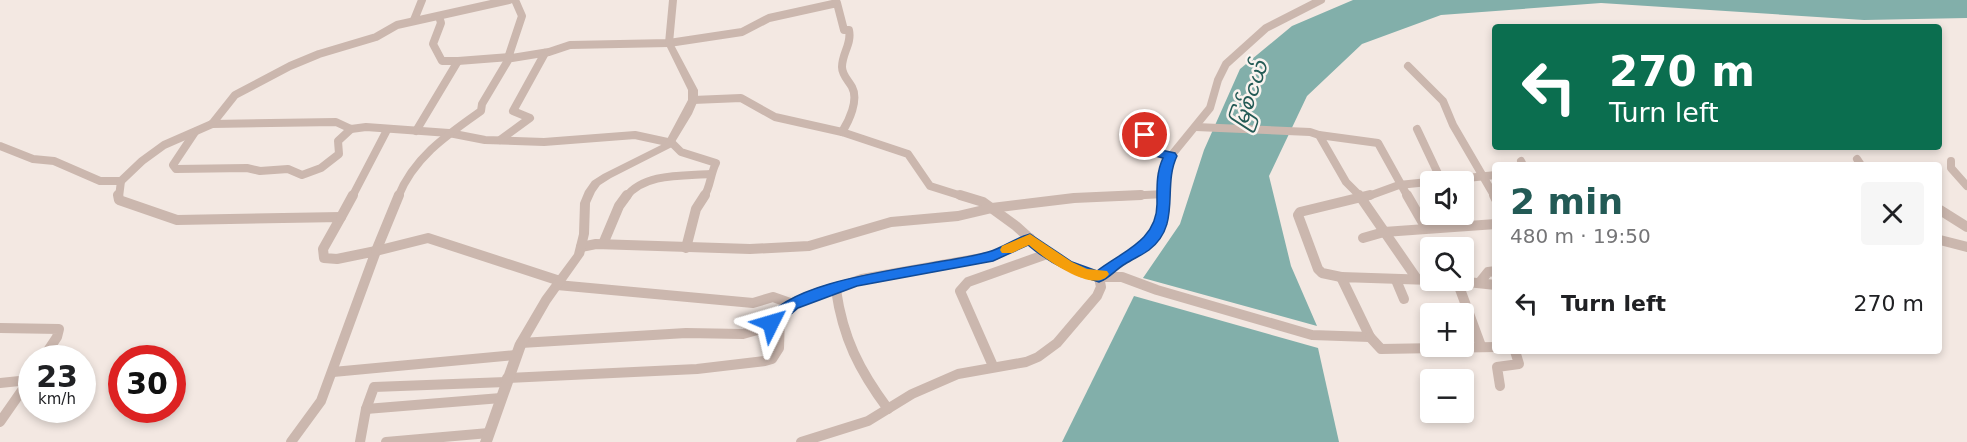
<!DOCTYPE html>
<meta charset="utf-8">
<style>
:root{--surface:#fff;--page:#f6f6f6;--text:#202124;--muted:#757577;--accent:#235a55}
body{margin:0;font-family:"DejaVu Sans","Noto Sans Myanmar",sans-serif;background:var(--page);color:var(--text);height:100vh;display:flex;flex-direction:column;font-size:22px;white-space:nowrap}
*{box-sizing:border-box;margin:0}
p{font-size:20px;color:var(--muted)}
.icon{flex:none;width:33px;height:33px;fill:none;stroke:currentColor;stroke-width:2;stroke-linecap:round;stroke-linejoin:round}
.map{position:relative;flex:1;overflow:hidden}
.side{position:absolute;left:1492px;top:162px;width:450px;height:192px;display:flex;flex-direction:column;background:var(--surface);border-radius:6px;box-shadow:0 3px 9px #0003}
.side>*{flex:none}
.top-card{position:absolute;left:1492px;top:24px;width:450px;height:126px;border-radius:6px;box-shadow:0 3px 9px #0003;background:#0b6e4f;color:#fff;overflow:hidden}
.tools{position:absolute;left:1420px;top:171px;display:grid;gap:12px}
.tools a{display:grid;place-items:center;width:54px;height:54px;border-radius:6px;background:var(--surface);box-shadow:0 3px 9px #0003;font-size:30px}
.speed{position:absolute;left:18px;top:345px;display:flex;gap:12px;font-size:30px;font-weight:700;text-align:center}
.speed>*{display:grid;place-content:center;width:78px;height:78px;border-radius:50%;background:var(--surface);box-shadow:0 3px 9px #0003;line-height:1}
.speed small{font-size:15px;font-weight:400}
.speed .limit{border:9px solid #d22;background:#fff;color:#111}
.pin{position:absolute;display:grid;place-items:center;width:51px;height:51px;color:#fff;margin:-26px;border:3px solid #fff;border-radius:50%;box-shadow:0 2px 6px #0007}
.me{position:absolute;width:66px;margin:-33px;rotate:50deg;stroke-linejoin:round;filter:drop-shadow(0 0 4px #0008)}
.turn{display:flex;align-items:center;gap:21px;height:126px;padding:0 18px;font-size:27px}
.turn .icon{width:78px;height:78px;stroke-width:2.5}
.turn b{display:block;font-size:42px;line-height:51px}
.round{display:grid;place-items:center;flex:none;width:63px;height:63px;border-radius:6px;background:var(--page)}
.headline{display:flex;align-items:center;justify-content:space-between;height:102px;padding:0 18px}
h1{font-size:36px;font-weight:700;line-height:45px;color:var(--accent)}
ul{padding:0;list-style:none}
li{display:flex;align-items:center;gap:18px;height:78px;padding:0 18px}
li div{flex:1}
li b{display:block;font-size:22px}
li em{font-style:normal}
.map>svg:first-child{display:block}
.water{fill:#82afaa}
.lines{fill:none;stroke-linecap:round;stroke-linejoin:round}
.minor-far1{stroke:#cbb7ae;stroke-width:8}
.minor{stroke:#cbb7ae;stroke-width:10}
.tertiary{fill:#cbb7ae;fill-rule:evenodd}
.route{fill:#1a73e8;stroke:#114b97;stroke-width:1.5}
.slow{fill:#f59e0b}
.labels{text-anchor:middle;stroke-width:5;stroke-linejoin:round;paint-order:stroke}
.water-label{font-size:21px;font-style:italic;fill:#235a55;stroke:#faf3ef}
</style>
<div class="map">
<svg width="1967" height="442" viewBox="0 0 1967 442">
<rect width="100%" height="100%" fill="#f3e8e2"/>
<g class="water">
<polygon points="1353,0 1967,0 1967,18 1864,20 1601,3 1441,15 1362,44 1307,96 1269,176 1291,266 1317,326 1143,278 1180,224 1204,150 1240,69 1292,26"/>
<polygon points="1134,296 1318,348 1339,442 1062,442"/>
</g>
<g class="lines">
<g class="minor-far1">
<path d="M515,0L522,16L509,55L512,58L549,52L570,45L669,43L742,32L769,18L837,3L844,30H849C852,44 842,53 842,67C842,75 848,80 852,87C859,100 849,121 842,132"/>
<polyline points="414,20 422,0"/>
<polyline points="458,61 510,57"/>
<polyline points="1408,66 1443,101 1453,125 1495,197"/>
<polyline points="693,100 741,98 775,117 842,132 908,154 930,186 965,197"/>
<path d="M212,124L336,122L351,129L366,127L449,133L485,140L544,142L635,135L672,143L681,152L716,163C710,175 711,185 704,197"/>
<polyline points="1196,127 1310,132 1319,135 1346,182 1361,197"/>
<polyline points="1417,129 1442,182"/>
<polyline points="416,131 458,61 442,61 433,44 441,23 439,16"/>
<polyline points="195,132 173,165 176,169 247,168 260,171 288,169 302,175 321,168 339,154 338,141 351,129"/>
<polyline points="1144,133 1157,153 1170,156"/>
<polyline points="1319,135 1378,143 1408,197"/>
<polyline points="500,140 530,118 513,111 545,53"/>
<polyline points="0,146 33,159 54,161 100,181 121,181"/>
<polyline points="1857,159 1861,165"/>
<polyline points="1521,161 1523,165"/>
<polyline points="1951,161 1951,168 1967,186"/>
<polyline points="119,197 121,181 142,161 164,145 212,124 235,95 290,66 319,54 376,37 397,25 509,0"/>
<polyline points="352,197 387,130"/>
<path d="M398,197C414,157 447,135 481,111L482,104L510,57"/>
<path d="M626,197C644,173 683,176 710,174"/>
<polyline points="1107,197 1164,194"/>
<polyline points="1165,197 1166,162 1210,108 1218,80 1226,64 1266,28 1321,0"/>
<polyline points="1366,197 1399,185 1496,175"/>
</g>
<g class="minor">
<polyline points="118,195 119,200 177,220 341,217 323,249 324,258 337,259 376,251 321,401 291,442"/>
<polyline points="960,195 983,202 1016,226 1047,254 1083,273 1099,277 1122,277 1157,290 1312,335 1370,337 1341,277 1431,280"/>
<polyline points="1359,195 1417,279"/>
<polyline points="1407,195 1426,228"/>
<polyline points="1494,195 1496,199"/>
<polyline points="1940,210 1967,227"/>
<polyline points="341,217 353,195"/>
<polyline points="1363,238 1384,232 1496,224"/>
<polyline points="1940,240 1967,247"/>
<polyline points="603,244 619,206 627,195"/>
<polyline points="1451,244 1453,248"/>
<polyline points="581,247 596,244 750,249 809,246 891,222 958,216 992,208 1074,198 1141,195"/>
<polyline points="686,248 696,209 705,195"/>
<polyline points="376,251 399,195"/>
<polyline points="376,251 428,238 560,281"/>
<polyline points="1341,277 1322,273 1318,269 1298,215 1300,212 1370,195"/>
<polyline points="1396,280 1404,299"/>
<polyline points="1448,280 1496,285"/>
<polyline points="1457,281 1481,346"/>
<polyline points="1480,282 1488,272 1496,271"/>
<polyline points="557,285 753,303 773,297 793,304 862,279 993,256 1030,238"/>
<path d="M836,290C843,338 859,370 888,409"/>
<polyline points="0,328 59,329 57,337 43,358"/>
<polyline points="1370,337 1381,349 1496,347"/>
<polyline points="521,343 686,333 743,334 764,328 793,304"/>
<polyline points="993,366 960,291 968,282 1047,254"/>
<polyline points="333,372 516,355"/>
<polyline points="507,378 697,369 765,361 772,359 779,348 780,315"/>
<polyline points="0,383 29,380"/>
<polyline points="1500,386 1497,367 1519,364 1515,351"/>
<polyline points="366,409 501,398"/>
<polyline points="0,422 32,376"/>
<polyline points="360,442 366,409 374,387 506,382"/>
<polyline points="386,442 489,433"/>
<path d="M801,442L868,421L912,394L958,374L1026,362L1038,357L1057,343L1097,296L1101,287L1099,277C1131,252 1167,243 1165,195"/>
</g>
<polygon class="tertiary" points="669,0 677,0 673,43 698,90 698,100 692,114 672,147 611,178 600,185 595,192 590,203 589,234 584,255 550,303 527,343 492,442 480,442 515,343 542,297 574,254 579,234 580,203 585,191 592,181 603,174 665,143 688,100 688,90 665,43"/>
</g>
<path class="route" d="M1145,131L1150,132L1161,150L1175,153L1177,156C1162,187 1182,225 1149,250C1142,255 1133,259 1125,264C1116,269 1109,279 1099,282C1072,274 1049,263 1028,245L993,261L857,286L798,308L776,327H766L763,323C791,274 936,267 988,252C1003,248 1015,238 1030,234L1072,262L1097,271C1121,252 1157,241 1157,204C1157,188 1156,173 1163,158L1152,155L1150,153L1139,135Z"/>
<path class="slow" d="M1030,234L1072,262L1087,269L1107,271L1109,274C1095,296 1042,257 1029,245L1012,253H1002L1000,250L1002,246Z"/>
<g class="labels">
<g class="water-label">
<text transform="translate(1250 95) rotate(-71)" y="7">မြစ်ငယ်</text>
</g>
</g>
</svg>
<div class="tools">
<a><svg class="icon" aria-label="sound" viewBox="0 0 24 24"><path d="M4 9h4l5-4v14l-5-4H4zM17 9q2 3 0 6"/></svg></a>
<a><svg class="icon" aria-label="search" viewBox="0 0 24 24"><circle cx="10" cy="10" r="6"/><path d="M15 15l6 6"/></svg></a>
<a>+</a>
<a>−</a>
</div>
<div class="speed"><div>23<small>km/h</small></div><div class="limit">30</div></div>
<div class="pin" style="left:1145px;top:135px;background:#d93025"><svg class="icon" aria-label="arrive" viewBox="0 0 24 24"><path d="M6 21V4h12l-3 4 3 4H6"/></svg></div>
<svg class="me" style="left:771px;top:323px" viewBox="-20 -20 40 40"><path d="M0-17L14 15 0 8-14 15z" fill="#1a73e8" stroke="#fff" stroke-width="4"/></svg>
<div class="top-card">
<div class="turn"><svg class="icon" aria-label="left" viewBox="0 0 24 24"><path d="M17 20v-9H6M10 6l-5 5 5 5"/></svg><div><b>270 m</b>Turn left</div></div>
</div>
<section class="side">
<div class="headline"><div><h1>2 min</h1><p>480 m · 19:50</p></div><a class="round"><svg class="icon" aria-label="close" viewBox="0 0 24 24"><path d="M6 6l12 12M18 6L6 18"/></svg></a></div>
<ul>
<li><svg class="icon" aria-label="left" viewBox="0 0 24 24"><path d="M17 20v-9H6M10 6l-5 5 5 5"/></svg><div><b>Turn left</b></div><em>270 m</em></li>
</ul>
</section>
</div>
